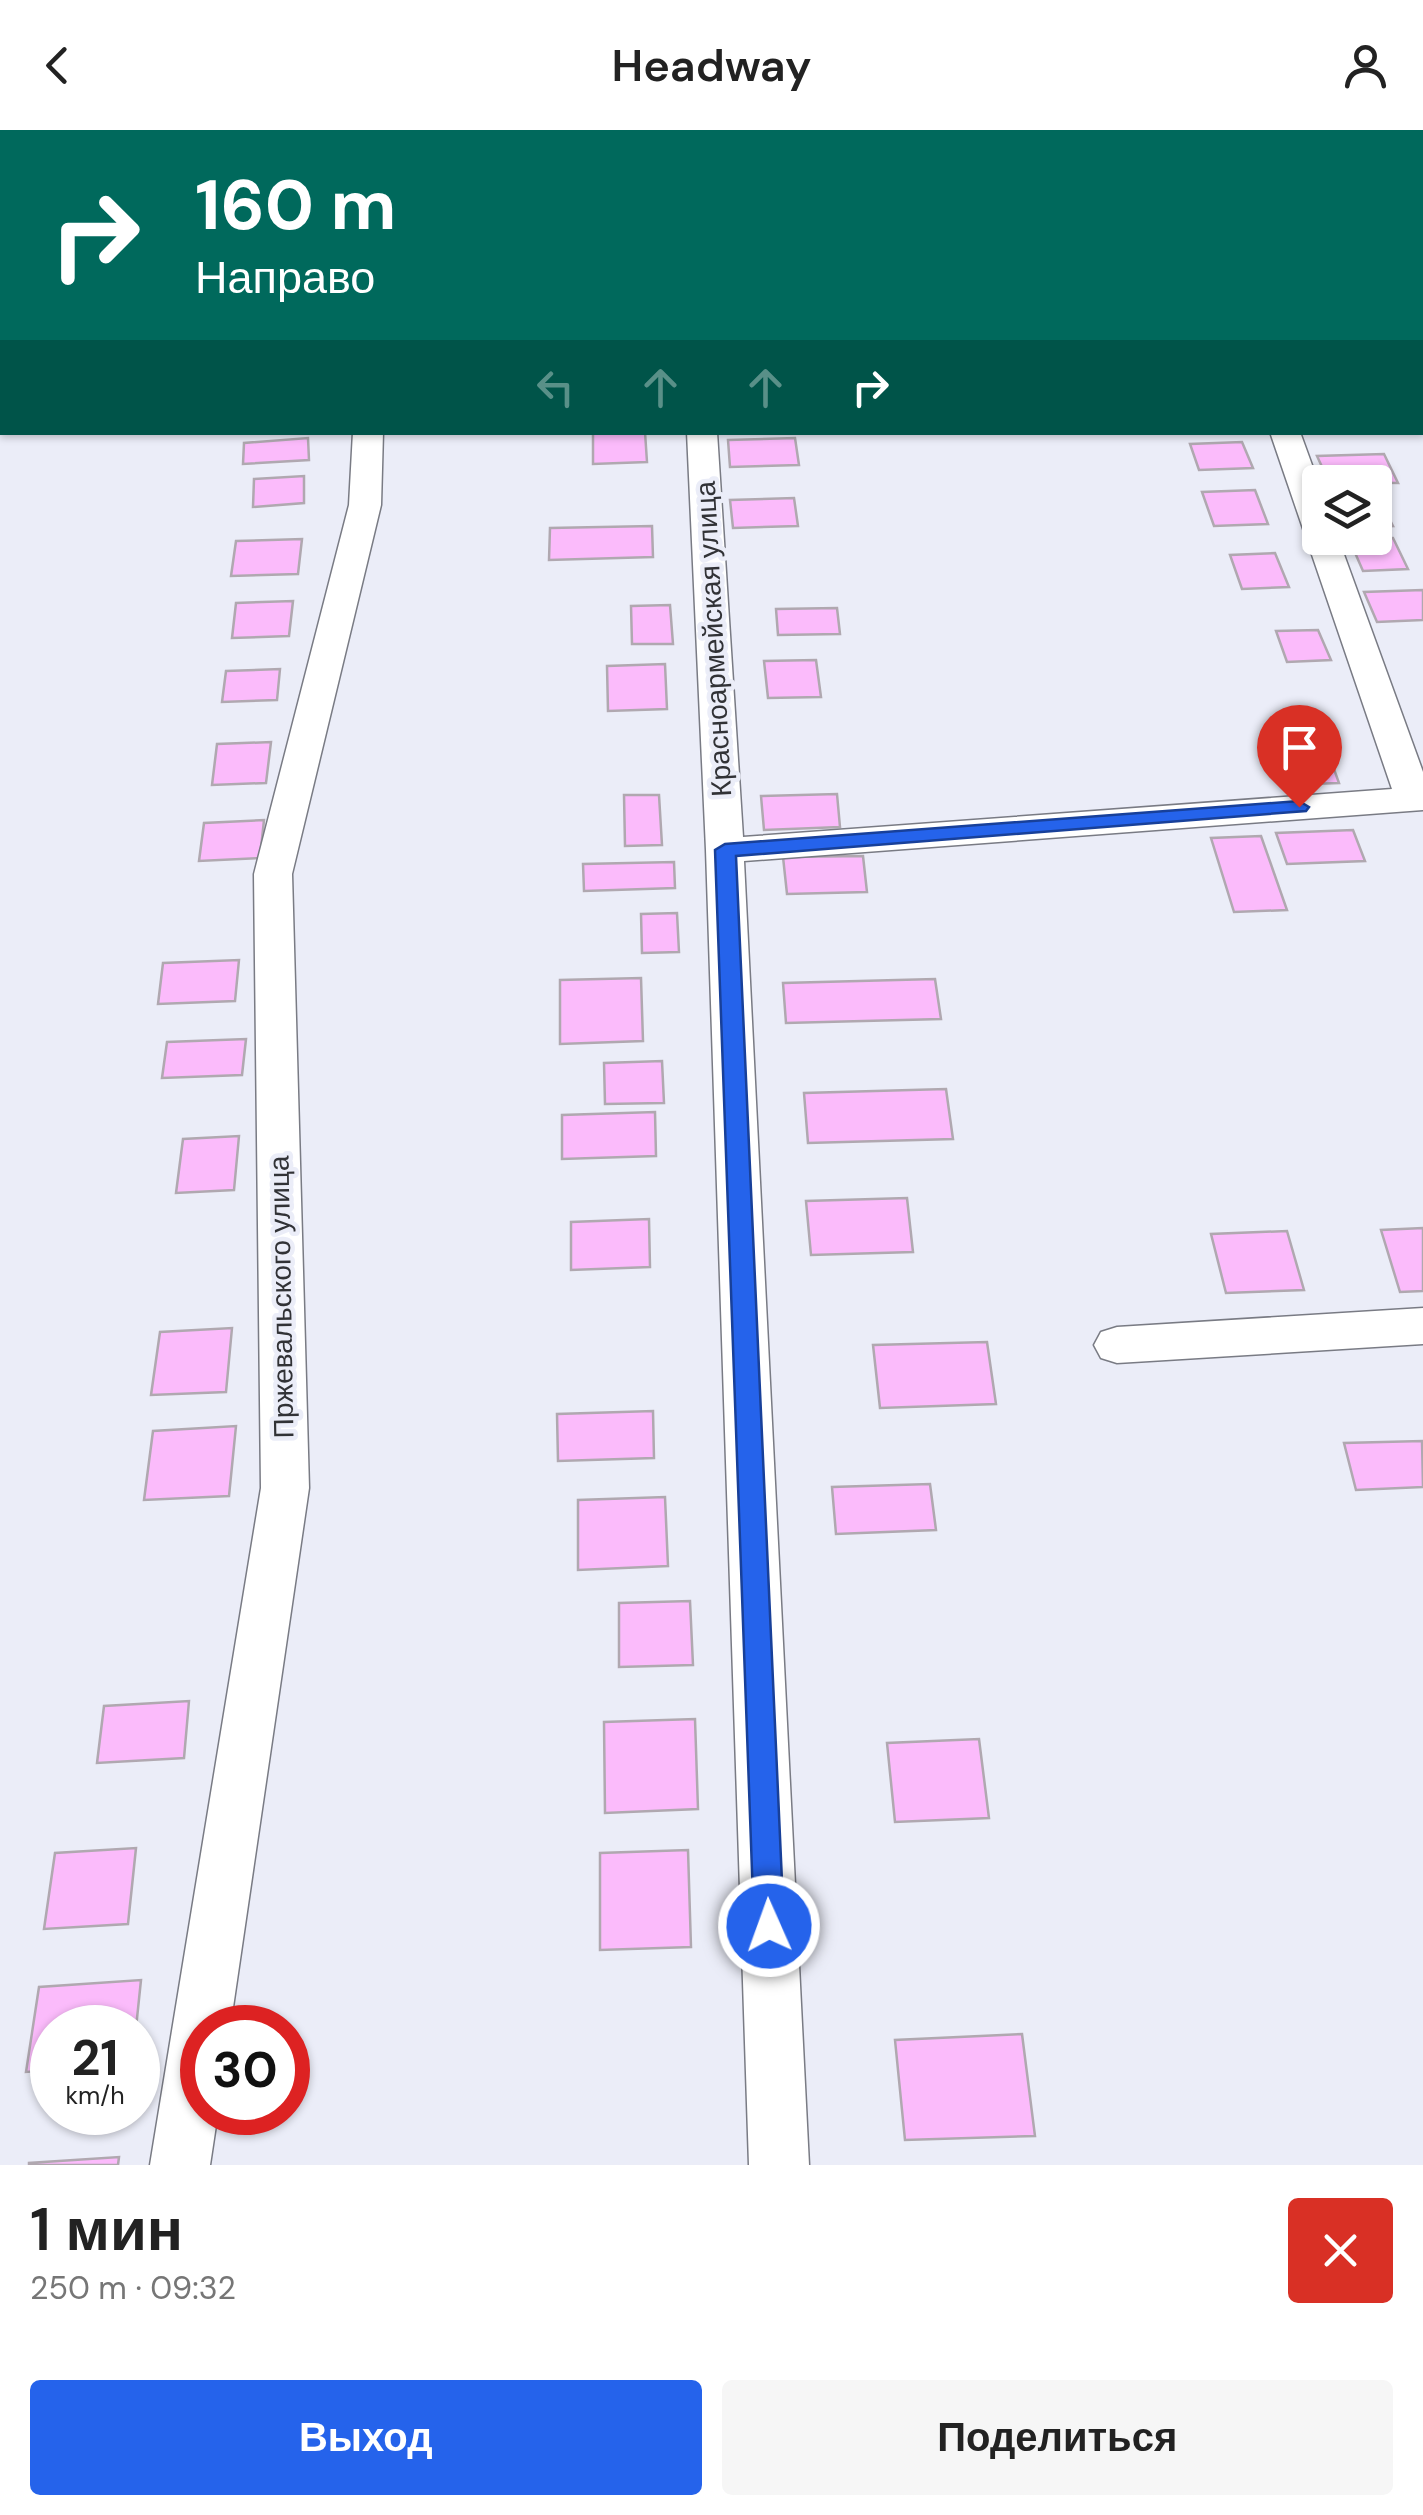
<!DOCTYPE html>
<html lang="ru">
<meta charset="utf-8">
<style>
:root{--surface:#fff;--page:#f6f6f6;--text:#222;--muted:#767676;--accent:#2563eb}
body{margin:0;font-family:"DM Sans",sans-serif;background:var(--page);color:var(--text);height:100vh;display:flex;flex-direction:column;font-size:38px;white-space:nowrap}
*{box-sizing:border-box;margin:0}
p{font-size:32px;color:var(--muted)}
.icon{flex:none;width:55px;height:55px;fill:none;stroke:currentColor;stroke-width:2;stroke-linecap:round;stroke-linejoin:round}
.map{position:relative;height:2035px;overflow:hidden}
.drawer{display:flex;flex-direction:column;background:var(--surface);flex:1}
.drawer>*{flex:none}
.banner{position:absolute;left:0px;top:0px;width:1425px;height:305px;box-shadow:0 2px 8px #0004;background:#00695c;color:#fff;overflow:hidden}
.tools{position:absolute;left:1302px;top:335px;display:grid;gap:20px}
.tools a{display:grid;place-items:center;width:90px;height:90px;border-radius:10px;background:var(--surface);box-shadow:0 2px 8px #0004;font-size:50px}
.speed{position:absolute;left:30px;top:1875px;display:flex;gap:20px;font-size:50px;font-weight:700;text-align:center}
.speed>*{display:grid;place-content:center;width:130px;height:130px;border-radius:50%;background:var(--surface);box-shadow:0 2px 8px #0004;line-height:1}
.speed small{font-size:25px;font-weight:400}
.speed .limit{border:15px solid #d22;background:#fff;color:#111}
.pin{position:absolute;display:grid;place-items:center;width:85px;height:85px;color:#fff;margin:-102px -42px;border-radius:50% 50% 50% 0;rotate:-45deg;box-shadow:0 0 10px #0007}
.pin .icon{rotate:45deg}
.me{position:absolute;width:110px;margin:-55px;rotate:358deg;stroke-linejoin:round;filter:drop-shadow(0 0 8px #0008)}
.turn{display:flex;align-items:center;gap:35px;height:210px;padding:0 30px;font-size:45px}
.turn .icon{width:130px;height:130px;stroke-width:2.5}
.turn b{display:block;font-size:70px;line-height:85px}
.lanes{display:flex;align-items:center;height:95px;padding:0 30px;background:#0003;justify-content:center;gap:50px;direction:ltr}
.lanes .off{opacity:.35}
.round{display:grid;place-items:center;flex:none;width:105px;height:105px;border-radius:10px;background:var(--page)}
.headline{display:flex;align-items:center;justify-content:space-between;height:170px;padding:0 30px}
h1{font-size:60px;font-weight:600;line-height:75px}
.primary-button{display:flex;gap:20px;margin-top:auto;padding:20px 30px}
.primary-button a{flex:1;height:115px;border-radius:10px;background:var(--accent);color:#fff;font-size:40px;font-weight:600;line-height:115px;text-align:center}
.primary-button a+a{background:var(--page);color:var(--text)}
header{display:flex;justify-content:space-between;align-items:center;height:130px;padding:0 30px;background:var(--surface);font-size:45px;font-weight:600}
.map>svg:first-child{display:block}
.building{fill:#fbbbfb;stroke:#b0a8b0;stroke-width:2.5}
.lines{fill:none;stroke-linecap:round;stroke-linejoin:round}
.street-casing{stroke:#797b84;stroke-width:3}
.street{fill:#fff;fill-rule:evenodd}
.route{fill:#2563eb;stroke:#184099;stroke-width:2.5}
.labels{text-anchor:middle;stroke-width:9;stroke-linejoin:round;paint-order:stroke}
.street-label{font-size:28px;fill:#313236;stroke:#ebedf8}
</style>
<header><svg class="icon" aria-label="back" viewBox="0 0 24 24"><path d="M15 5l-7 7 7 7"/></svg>Headway<svg class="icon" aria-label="person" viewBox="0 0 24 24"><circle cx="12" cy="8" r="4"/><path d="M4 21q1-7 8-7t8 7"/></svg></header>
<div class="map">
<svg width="1423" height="2035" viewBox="0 0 1423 2035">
<rect width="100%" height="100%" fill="#ebedf8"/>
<g class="building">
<polygon points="593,302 645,302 647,332 593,334"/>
<polygon points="308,308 309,330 243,334 244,313"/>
<polygon points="795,308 799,335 730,337 728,310"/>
<polygon points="1242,312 1253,338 1199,340 1190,314"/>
<polygon points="1384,324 1398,353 1329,352 1317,326"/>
<polygon points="304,346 304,373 253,377 254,349"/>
<polygon points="1255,360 1268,394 1214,396 1202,362"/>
<polygon points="1375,366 1378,366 1393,396 1375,397"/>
<polygon points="794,368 798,396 733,398 730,370"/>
<polygon points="652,396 653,427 549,430 550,398"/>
<polygon points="1393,408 1408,439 1363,441 1349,409"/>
<polygon points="302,409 298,444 231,446 236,411"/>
<polygon points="1275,423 1289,457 1242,459 1230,425"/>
<polygon points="1423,460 1423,490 1377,492 1364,462"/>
<polygon points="293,471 289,506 232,508 236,473"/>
<polygon points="670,475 673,514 632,514 631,476"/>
<polygon points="837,478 840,504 778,505 776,479"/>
<polygon points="1318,500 1331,530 1287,532 1276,501"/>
<polygon points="816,530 821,567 768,568 764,531"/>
<polygon points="665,534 667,579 608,581 607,536"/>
<polygon points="280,539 277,570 222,572 226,541"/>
<polygon points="271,612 266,653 212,655 217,614"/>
<polygon points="1326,617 1339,653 1280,655 1268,619"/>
<polygon points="837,664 840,697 764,700 761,666"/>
<polygon points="624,665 659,665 662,715 625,716"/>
<polygon points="264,690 260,728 199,731 204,693"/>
<polygon points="1353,700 1365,731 1287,734 1276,703"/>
<polygon points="1261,706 1287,780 1234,782 1211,708"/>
<polygon points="863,726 867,762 787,764 783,727"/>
<polygon points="674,732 675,758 584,761 583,734"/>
<polygon points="677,783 679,822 642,823 641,784"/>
<polygon points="239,830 235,871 158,874 163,833"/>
<polygon points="641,848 643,911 560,914 560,850"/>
<polygon points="935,849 941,889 786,893 783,853"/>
<polygon points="246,909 242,945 162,948 167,912"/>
<polygon points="662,931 664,973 605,974 604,933"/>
<polygon points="946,959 953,1009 808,1013 804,963"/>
<polygon points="655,982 656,1026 562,1029 562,985"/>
<polygon points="239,1006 234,1060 176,1063 183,1009"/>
<polygon points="907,1068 913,1122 811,1125 806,1071"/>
<polygon points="649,1089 650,1137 571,1140 571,1092"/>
<polygon points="1423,1098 1423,1161 1400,1162 1381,1100"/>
<polygon points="1287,1101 1304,1160 1226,1163 1211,1104"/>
<polygon points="232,1198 226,1262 151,1265 160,1202"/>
<polygon points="987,1212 996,1274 880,1278 873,1215"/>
<polygon points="653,1281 654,1328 558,1331 557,1284"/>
<polygon points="236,1296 229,1366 144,1370 153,1301"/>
<polygon points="1422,1311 1423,1357 1356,1360 1344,1313"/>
<polygon points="930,1354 936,1400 836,1404 832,1357"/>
<polygon points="665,1367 668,1436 578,1440 578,1370"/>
<polygon points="690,1471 693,1535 619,1537 619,1473"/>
<polygon points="189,1571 184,1628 97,1633 104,1576"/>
<polygon points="695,1589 698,1679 605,1683 604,1592"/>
<polygon points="979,1609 989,1688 895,1692 887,1613"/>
<polygon points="136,1718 128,1794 44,1799 55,1723"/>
<polygon points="688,1720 691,1817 600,1820 600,1723"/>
<polygon points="141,1850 136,1898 52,1898 52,1940 26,1942 39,1857"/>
<polygon points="1022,1904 1035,2006 905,2010 895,1910"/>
<polygon points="119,2027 118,2035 29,2035 29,2033"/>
</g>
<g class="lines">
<g class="street-casing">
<g id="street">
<polygon points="672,0 698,0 698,2 673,2"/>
<rect x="1422" y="38" width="1" height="16"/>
<polygon points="353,302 383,302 381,375 292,744 309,1358 230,1898 202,1898 202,1982 218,1982 210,2035 150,2035 261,1358 254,744 349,375"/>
<polygon points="687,302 717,302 743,707 1392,659 1270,302 1300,302 1320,357 1320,408 1338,408 1423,642 1423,680 744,731 809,2035 749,2035 706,720"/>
<polygon points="1423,1178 1423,1214 1117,1233 1101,1228 1094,1215 1101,1202 1117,1197"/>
</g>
</g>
<use href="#street" class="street"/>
</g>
<polygon class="route" points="1299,671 1309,677 1306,681 736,726 784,1796 780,1806 769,1810 758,1806 754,1796 715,720 725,714"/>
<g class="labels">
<g class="street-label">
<text transform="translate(713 509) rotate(-93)" y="10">Красноармейская улица</text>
<text transform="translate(281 1167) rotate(-91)" y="10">Пржевальского улица</text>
</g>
</g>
</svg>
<div class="tools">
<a><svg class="icon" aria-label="layers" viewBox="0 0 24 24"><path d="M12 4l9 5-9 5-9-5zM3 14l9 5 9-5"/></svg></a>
</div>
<div class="speed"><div>21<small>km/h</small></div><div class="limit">30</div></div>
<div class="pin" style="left:1299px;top:677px;background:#d93025"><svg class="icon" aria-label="arrive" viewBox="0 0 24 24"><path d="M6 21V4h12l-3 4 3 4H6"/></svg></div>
<svg class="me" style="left:769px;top:1796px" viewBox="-20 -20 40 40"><circle r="17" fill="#2563eb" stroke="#fff" stroke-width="3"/><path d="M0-11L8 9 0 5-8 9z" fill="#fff"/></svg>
<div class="banner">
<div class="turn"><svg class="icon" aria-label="right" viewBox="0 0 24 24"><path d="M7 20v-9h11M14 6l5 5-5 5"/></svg><div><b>160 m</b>Направо</div></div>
<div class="lanes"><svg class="icon off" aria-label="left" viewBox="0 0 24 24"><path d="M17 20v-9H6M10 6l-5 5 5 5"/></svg><svg class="icon off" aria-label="ahead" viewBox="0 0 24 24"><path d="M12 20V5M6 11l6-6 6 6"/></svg><svg class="icon off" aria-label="ahead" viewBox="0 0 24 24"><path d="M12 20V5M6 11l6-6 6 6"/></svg><svg class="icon" aria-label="right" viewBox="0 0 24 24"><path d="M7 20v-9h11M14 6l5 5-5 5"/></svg></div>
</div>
</div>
<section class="drawer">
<div class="headline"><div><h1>1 мин</h1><p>250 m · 09:32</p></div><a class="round" style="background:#d93025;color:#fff"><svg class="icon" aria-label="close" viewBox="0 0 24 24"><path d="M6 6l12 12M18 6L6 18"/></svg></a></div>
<div class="primary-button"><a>Выход</a><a>Поделиться</a></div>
</section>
